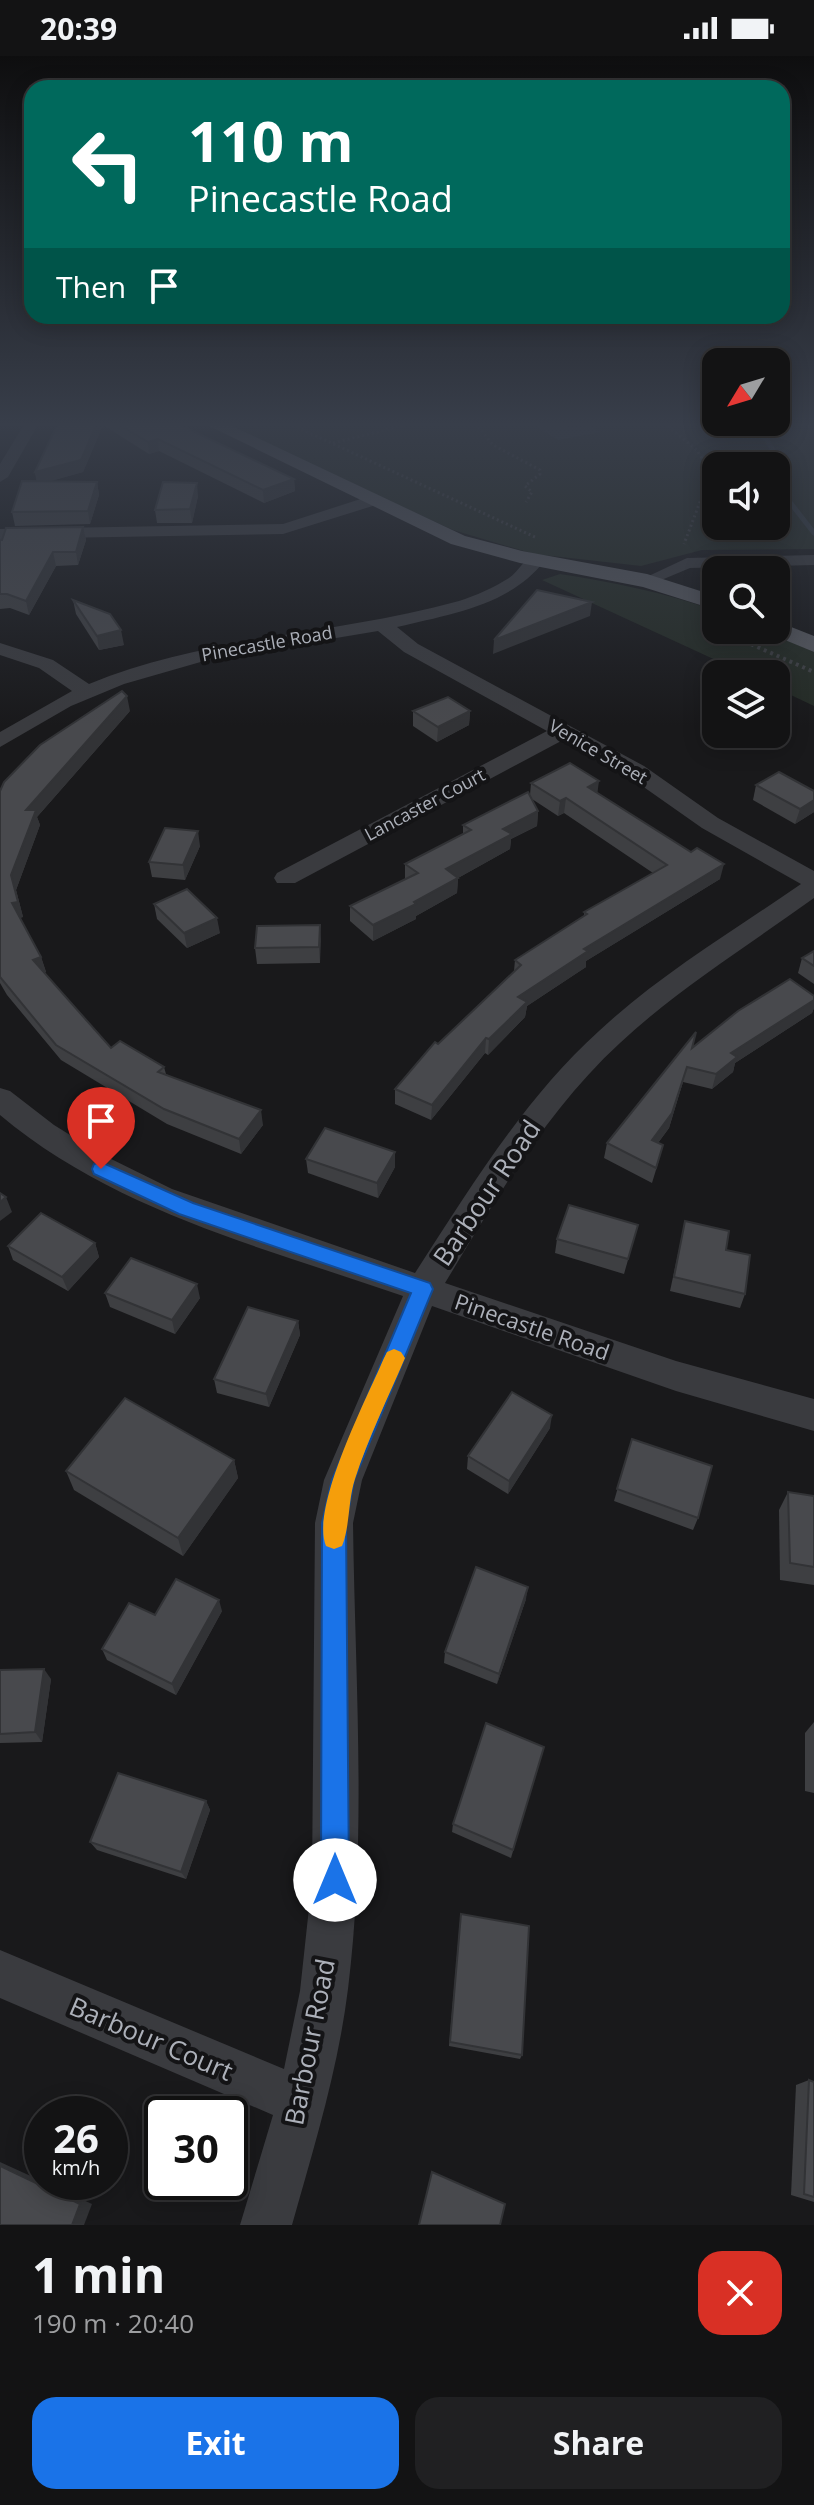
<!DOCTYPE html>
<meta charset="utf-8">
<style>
:root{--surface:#131314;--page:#202022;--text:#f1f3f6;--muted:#9d9ea0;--line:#323234;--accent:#1a73e8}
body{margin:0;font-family:"Open Sans",sans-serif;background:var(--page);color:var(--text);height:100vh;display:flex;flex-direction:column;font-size:30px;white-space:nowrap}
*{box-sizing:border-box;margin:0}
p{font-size:26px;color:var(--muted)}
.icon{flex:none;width:44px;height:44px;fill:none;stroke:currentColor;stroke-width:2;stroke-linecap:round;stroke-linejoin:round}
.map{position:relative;height:2169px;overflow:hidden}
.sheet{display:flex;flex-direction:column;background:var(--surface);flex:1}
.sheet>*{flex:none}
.guide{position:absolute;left:24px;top:24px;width:766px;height:244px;border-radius:24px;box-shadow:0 4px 20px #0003,0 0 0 2px var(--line);background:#00695c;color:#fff;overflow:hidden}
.needle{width:52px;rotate:232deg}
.controls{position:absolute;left:702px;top:292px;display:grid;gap:16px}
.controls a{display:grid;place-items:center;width:88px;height:88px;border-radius:16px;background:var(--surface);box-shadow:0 4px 20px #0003,0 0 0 2px var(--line);font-size:40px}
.speed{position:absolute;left:24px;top:2040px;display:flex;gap:16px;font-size:40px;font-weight:700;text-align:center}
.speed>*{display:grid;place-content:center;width:104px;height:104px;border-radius:50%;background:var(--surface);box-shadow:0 4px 20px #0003,0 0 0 2px var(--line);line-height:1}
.speed small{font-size:20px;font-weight:400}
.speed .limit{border:4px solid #111;border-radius:12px;background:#fff;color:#111}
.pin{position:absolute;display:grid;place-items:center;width:68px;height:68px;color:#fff;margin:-82px -34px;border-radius:50% 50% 50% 0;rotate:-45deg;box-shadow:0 0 8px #0007}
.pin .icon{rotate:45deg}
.me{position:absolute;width:88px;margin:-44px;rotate:0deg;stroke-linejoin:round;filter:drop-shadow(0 0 6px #0008)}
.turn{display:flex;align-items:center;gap:28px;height:168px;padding:0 32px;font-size:36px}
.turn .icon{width:104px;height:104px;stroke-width:2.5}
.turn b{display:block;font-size:56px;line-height:68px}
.then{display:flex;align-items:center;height:76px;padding:0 32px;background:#0003;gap:16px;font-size:30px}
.round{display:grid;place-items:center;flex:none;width:84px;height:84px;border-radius:24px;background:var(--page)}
.overview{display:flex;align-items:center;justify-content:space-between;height:136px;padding:0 32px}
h1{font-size:48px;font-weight:700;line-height:60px}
.action{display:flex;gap:16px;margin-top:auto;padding:16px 32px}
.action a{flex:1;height:92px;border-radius:24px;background:var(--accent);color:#fff;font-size:32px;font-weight:700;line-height:92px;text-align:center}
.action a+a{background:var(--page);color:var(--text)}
.status{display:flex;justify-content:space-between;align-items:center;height:56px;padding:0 40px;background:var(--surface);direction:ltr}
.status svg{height:22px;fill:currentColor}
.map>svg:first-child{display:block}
.green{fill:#252c26;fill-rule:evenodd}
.water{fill:#333b42}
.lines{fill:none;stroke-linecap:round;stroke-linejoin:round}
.stream{stroke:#333b42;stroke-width:5}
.path-far1{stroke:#404246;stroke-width:3;stroke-dasharray:2 3;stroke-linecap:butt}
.path{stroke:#404246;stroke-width:4;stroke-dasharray:3 4;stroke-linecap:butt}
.minor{fill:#3a3b3f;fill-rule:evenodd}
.major{fill:#56585e;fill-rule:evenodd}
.wall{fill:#3e3f42}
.shaded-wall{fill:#323336}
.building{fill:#48494d;stroke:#323336;stroke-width:2}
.route{fill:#1a73e8;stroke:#114b97;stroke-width:2}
.slow{fill:#f59e0b}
.labels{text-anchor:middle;stroke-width:8;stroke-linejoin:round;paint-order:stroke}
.far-street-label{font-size:18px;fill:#acb0b9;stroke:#141416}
.street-label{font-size:22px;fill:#acb0b9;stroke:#141416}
.near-street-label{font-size:26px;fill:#acb0b9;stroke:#141416}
</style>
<div class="status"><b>20:39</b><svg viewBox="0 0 49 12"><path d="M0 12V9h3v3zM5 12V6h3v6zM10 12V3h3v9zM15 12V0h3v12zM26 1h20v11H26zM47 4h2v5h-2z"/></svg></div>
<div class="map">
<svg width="814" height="2169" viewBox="0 0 814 2169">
<rect width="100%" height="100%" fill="#19191b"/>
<g class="green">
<path d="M219,367H814V493L702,494L641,510L534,498L453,474ZM716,410H776V470H716Z"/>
<path d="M560,518C611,526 664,536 716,555V574H763L814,596V650L776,632V618H746L542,524Z"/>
</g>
<polygon class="water" points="531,367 561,367 571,372 589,369 601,376 558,384"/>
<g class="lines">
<polyline class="stream" points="749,367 767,384 784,413 789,445 814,477"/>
<g class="path-far1">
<polyline points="288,367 537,482"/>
<polyline points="475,367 493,389 540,414 540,418 525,430 532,436 526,446"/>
<polyline points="664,367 697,394 711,417 684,488"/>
<polyline points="333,387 413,367"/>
</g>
<polyline class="path" points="719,574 814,616"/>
<g class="minor">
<polygon points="25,367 39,367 8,421 0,426 0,408"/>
<polygon points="373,439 379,440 381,444 379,448 283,478 0,483 0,473 283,468"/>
<path d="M536,499L545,504C510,550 450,558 397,571L418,588L644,710L718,762L814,815V842C749,889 679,932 620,987C547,1054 496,1143 445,1227L676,1305L814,1343V1375L676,1335L432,1250L362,1424L353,1467C355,1622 367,1780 348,1933C338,2014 314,2091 292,2169H240L273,2059L0,1942V1894L284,2013L300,1935L312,1824L315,1467L324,1424L403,1240C265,1192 114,1155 0,1059V1032L10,1035L54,1069L99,1097L172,1133L415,1217C470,1132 524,1043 599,975C659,919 733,875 801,828L702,772L628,720L563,684L295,827H277L274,822L277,817L547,675L404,596L378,575L211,603L124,628L71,650L0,691V676L72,635L39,612L0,599V587L53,604L89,628C208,579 337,579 459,545C475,540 495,531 509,522C519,515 524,502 536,499Z"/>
<polygon points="814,499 814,509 690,512 647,530 638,525 687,502"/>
</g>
<g class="major">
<polygon points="203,367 226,367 465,480 522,495 647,518 716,540 716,554 643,531 520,507 451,488"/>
<polygon points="776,565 814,580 814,596 768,577 766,574 776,574"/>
</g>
</g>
<g class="wall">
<polygon points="58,367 178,367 201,379 294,423 295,435 264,447 159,395 149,398 103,369 83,416 50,425 97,426 99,439 90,468 15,470 12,456 37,425 35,416"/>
<polygon points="198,440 192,467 157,467 155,454"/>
<polygon points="83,471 86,484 78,509 56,510 29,559 10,552 0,553 0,484"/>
<polygon points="73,544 124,589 99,594 76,558"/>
<polygon points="130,655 37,761 40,769 16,834 23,861 20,862 41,901 46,916 44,917 111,992 164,1011 166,1018 263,1069 241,1098 167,1068 61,1004 7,939 0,927 0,735"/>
<polygon points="413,655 470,655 469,669 437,686 413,670"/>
<polygon points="531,727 597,737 720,823 586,905 586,911 527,950 525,961 488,999 485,997 431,1064 395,1048 395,1033 438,988 514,915 515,904 584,861 584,856 653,817 564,757 558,760 532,743 538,755 537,770 511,783 510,793 458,822 457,837 416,860 416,863 373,885 350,865 350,850 405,823 405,808 463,778 463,769 530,739"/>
<polygon points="756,729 814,735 814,756 795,768 753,744"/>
<polygon points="200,790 185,824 152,821 149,806"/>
<polygon points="154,848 220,877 187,892 157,863"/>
<polygon points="320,869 320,907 257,908 255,892"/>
<polygon points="814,895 814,928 798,917 802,902"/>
<polygon points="814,940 814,952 812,957 735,1007 733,1016 712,1033 683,1026 669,1072 658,1087 659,1104 652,1127 604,1102 607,1087 692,992"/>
<polygon points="395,1096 395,1111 378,1142 308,1117 306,1103"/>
<polygon points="685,1165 726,1194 745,1238 740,1252 670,1235"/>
<polygon points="638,1169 624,1218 555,1197 557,1183"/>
<polygon points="95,1187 99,1201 68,1235 13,1204 8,1190"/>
<polygon points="105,1237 200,1242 175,1278 110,1251"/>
<polygon points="298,1265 300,1279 269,1351 217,1337 214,1323"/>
<polygon points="550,1372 508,1438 467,1413 468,1400"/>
<polygon points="632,1383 698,1462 693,1474 614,1445"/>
<polygon points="234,1404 238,1422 183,1500 74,1434 66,1415"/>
<polygon points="788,1436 814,1440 814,1529 780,1524 779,1454"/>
<polygon points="526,1543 497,1628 444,1607 445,1596"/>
<polygon points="222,1555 176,1639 107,1604 102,1593 155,1559"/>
<polygon points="0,1614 51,1623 42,1686 0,1687"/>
<polygon points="814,1666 814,1737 805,1735 805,1677"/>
<polygon points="541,1701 511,1802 452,1776 453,1768"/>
<polygon points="206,1745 210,1754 186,1823 97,1794 90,1786"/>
<polygon points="460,1865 522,1999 520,2003 449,1990"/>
<polygon points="809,2024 814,2026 814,2146 791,2139 796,2029"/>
</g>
<g class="shaded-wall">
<polygon points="97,367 103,367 103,369 83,416 37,429 35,416"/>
<polygon points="158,383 159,395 149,398 148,386"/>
<polygon points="294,423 295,435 264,447 263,434"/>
<polygon points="97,426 99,439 90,468 88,455"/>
<polygon points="197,427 198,440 192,467 190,453"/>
<polygon points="83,471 86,484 78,509 76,496"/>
<polygon points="53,496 56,510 29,559 26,545"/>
<polygon points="592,546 590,560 493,598 494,584"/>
<polygon points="121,574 124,589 99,594 97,580"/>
<polygon points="127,640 130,655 37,761 40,769 16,834 23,861 17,862 12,847 11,819 26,754"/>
<polygon points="470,655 469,669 437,686 438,671"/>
<polygon points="599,725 597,740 588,731"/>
<polygon points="566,742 564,757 558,760 560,745"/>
<polygon points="814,744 814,756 795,768 800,753"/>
<polygon points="538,755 537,770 511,783 510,793 458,822 457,837 416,860 416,863 373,885 373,869 414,846 446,813 503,773"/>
<polygon points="198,775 200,790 185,824 183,809"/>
<polygon points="724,808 720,823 586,905 586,911 527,950 525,961 488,999 489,983 518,941 584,893"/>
<polygon points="217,862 220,877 187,892 184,877"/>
<polygon points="320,869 321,884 320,907 319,891"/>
<polygon points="41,901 46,916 37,919 33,904"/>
<polygon points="814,944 814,952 812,957 735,1007 733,1016 712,1033 716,1018 731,997"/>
<polygon points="486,982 485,997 431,1064 432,1049"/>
<polygon points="687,1011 669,1072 649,1099 652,1084"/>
<polygon points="261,1054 263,1069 241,1098 239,1083"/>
<polygon points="395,1096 395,1111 378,1142 377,1127"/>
<polygon points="6,1141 12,1156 0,1165 0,1146"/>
<polygon points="95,1187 99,1201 68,1235 62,1221"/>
<polygon points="197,1228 200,1242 175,1278 172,1264"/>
<polygon points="298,1265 300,1279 269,1351 266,1338"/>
<polygon points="552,1359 550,1372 508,1438 509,1425"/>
<polygon points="234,1404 238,1422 183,1500 178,1482"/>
<polygon points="528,1531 526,1543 497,1628 499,1618"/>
<polygon points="219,1544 222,1555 176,1639 172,1628"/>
<polygon points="44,1613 51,1623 42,1686 35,1676"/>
<polygon points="206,1745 210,1754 186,1823 181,1816"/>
<polygon points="0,2106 92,2148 84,2169 72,2169 0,2110"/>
</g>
<g class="building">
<polygon points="58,367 97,367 81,404 35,416"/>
<polygon points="116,367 178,367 201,379 294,423 263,434 158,383 148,386"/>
<polygon points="22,425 97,426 88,455 12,456"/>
<polygon points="163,426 197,427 190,453 155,454"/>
<polygon points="83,471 76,496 53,496 26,545 7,538 0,538 0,484 2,484 6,472"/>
<polygon points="537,534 592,546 494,584"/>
<polygon points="73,544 110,558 121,574 97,580"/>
<polygon points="122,635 127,640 26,754 36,754 11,819 18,846 12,847 41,901 33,904 111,992 120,985 164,1011 158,1016 261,1054 239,1083 164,1053 56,989 0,921 0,735 4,726 40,689"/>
<polygon points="448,641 470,655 438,671 413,655"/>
<polygon points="570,707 599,725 588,731 691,796 697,792 724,808 584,893 588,895 518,941 527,946 489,983 486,982 432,1049 395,1033 435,986 438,988 521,909 515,904 587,858 584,856 667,809 566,742 560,745 531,727"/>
<polygon points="779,716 814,735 814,744 800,753 756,729"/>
<polygon points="528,736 538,755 503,773 512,778 446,813 458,822 414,846 416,848 373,869 350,850 418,817 405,808 471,774 463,769"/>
<polygon points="165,772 198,775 183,809 149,806"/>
<polygon points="187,833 217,862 184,877 154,848"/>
<polygon points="320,869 319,891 255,892 257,870"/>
<polygon points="814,895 814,910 802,902"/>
<polygon points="790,923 814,940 814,944 731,997 737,1001 716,1018 687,1011 672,1057 652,1084 663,1089 656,1112 607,1087 696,976 692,992 738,955"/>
<polygon points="325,1072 395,1096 377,1127 306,1103"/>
<polygon points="0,1137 6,1141 0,1146"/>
<polygon points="569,1149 638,1169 628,1203 557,1183"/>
<polygon points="41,1157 95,1187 62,1221 8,1190"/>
<polygon points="685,1165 729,1175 726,1194 750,1199 745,1238 674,1221"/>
<polygon points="131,1202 197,1228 172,1264 105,1237"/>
<polygon points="248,1251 298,1265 266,1338 214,1323"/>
<polygon points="512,1336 552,1359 509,1425 468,1400"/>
<polygon points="125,1342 234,1404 178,1482 66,1415"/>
<polygon points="632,1383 712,1410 698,1462 617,1433"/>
<polygon points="788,1436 814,1440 814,1511 790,1507"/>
<polygon points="476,1511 528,1531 499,1618 445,1596"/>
<polygon points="176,1523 219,1544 172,1628 102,1593 129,1547 155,1559"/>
<polygon points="44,1613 35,1676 0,1678 0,1614"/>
<polygon points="486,1667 544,1691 513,1794 453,1768"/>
<polygon points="118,1717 206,1745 181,1816 90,1786"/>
<polygon points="461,1858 529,1870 522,1999 450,1986"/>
<polygon points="809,2024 814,2026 814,2141 804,2138"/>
<polygon points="0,2110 80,2148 72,2169 0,2169"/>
<polygon points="432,2116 505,2148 500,2169 419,2169"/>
</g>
<linearGradient id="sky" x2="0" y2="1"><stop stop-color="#0e0e0f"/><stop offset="0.55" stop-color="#383e4a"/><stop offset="1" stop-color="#383e4a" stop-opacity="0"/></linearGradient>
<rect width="814" height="670" fill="url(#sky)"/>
<polygon class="route" points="101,1106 193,1147 430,1227 433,1233 354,1424 346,1467 349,1824 345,1834 335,1838 325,1834 321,1824 322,1467 332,1424 411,1237 179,1158 94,1118 92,1113 94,1108"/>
<path class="slow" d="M394,1293L401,1296L405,1302C388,1342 368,1382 355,1423C348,1444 350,1471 342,1490L334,1493L326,1490C310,1452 367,1342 384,1302L387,1296Z"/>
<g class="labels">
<g class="far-street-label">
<text transform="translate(267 588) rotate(-10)" y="6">Pinecastle Road</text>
<text transform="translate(598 696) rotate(30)" y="6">Venice Street</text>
<text transform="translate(425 749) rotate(-28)" y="6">Lancaster Court</text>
</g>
<g class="street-label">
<text transform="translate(532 1271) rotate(19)" y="8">Pinecastle Road</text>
</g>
<g class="near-street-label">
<text transform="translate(487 1137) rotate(-56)" y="9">Barbour Road</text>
<text transform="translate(151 1983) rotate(23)" y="9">Barbour Court</text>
<text transform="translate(310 1986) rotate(-79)" y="9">Barbour Road</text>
</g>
</g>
</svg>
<div class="controls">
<a><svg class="needle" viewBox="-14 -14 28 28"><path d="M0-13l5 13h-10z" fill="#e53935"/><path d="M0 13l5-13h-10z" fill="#9d9ea0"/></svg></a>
<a><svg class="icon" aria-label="sound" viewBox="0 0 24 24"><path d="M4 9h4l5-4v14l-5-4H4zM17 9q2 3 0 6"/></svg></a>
<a><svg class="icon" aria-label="search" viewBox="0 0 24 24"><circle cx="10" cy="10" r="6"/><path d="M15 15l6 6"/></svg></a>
<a><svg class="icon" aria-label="layers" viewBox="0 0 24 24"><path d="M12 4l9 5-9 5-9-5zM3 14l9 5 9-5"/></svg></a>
</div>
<div class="speed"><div>26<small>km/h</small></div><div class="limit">30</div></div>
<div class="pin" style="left:101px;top:1113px;background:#d93025"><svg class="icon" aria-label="arrive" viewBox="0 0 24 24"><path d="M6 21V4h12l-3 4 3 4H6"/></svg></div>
<svg class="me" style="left:335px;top:1824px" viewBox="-20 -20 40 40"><circle r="19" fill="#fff"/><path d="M0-13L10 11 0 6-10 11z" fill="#1a73e8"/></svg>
<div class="guide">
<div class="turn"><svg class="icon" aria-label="left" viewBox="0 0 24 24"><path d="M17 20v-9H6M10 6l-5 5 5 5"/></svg><div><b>110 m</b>Pinecastle Road</div></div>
<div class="then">Then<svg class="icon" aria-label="arrive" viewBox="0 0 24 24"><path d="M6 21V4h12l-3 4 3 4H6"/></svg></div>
</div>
</div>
<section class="sheet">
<div class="overview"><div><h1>1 min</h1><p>190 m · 20:40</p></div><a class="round" style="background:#d93025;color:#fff"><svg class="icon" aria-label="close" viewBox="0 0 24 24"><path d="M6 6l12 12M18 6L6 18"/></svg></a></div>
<div class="action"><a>Exit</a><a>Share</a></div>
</section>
